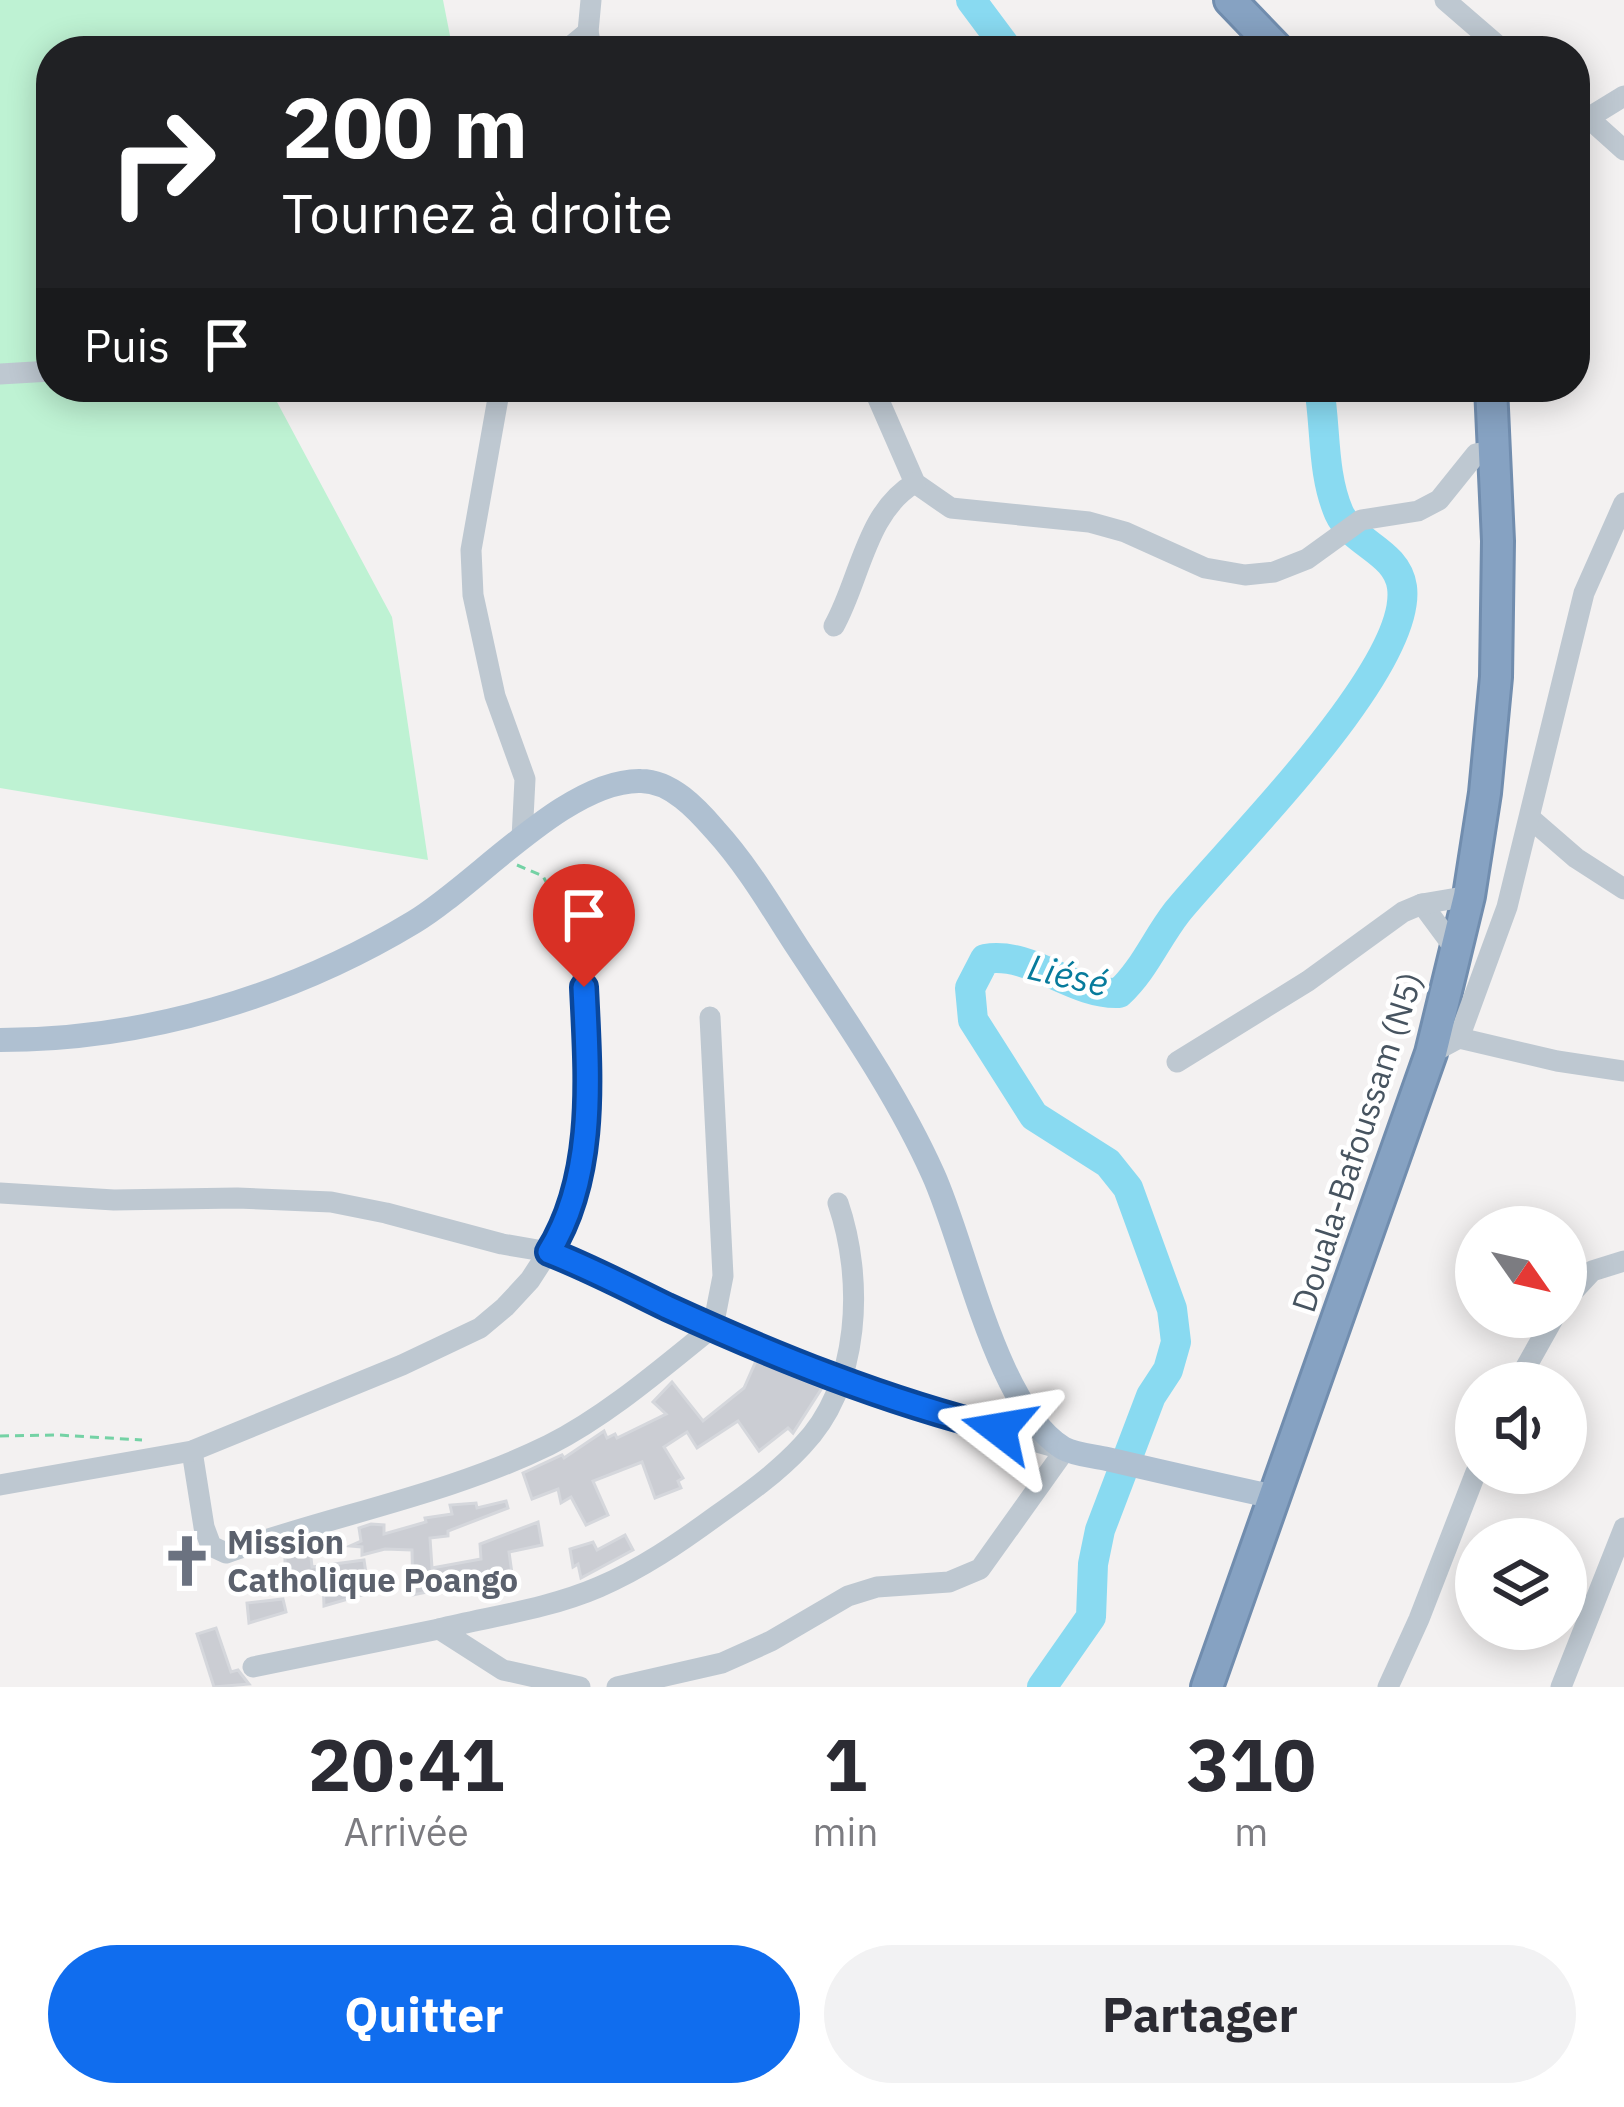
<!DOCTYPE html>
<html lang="fr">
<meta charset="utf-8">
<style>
:root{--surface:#fff;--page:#f2f2f3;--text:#2b2b33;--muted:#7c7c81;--accent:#106dee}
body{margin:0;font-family:"IBM Plex Sans",sans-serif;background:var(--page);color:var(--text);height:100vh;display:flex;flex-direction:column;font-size:45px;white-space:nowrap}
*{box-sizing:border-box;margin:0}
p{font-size:39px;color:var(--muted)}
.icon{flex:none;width:66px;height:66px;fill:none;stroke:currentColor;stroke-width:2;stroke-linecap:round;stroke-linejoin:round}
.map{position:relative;height:1687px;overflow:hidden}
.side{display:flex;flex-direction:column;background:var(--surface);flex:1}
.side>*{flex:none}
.banner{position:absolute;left:36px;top:36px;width:1554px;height:366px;border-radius:48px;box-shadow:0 6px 30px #0003;background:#202124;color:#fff;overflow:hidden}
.needle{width:78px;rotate:124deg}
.controls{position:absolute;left:1455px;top:1206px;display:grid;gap:24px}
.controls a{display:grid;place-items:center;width:132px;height:132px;border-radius:50%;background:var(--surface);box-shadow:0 6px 30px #0003;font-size:60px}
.pin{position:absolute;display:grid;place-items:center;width:102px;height:102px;color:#fff;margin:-123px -51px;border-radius:50% 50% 50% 0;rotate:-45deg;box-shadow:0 0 12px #0007}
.pin .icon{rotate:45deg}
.me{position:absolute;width:132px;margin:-66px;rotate:284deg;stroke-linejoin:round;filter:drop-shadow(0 0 9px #0008)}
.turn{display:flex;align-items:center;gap:42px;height:252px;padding:0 48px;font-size:54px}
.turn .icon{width:156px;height:156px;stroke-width:2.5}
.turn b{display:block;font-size:84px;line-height:102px}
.then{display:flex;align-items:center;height:114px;padding:0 48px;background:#0003;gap:24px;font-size:45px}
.eta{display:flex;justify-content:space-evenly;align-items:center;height:204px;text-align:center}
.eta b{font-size:72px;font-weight:700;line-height:84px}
.primary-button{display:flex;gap:24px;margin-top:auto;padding:24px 48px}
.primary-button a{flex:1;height:138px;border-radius:72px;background:var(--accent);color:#fff;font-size:48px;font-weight:700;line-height:138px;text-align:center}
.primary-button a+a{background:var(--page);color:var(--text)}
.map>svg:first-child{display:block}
.green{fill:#bef2d3}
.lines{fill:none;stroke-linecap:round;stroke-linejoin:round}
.river{stroke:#89daf1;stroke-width:30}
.building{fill:#cbcdd3;stroke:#d5d7dc;stroke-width:3}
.highway-casing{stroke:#718dae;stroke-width:36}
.path{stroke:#74d2a5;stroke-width:3;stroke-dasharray:9 6;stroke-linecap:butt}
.minor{stroke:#bec8d1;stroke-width:21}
.major{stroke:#afc0d1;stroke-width:24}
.highway{stroke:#86a2c2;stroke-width:30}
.route-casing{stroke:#0a479b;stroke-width:30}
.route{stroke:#106dee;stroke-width:21}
.labels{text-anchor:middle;stroke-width:9;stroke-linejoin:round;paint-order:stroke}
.street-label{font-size:33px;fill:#475460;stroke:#fff}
.worship-label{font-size:33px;font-weight:bold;fill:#5b616d;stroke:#fff;text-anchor:start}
.water-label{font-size:36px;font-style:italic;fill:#077b9c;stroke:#fff}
</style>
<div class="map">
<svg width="1624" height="1687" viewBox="0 0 1624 1687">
<rect width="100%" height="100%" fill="#f3f1f1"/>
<polygon class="green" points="0,0 443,0 453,51 51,51 51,387 269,387 392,617 428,860 0,788"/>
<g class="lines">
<g class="river">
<polyline points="971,0 1009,51"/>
<path d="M1042,1687L1091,1617L1093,1564L1100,1530L1151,1396L1168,1370L1176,1342L1172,1309L1128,1188L1108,1163L1034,1116L973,1020L970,988L985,959C1032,951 1072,995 1119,993C1144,970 1156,939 1177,912C1229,848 1413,668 1402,587C1397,551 1353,544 1339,513C1322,474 1326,428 1319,387"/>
</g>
</g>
<g class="building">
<polygon points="756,1361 822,1388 793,1433 788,1428 759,1451 738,1421 697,1448 687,1432 664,1447 683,1478 678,1481 681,1488 655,1498 642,1462 593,1481 608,1515 586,1525 571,1497 561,1503 558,1489 532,1499 523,1473 562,1455 564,1458 604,1431 607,1438 615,1434 617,1438 666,1414 653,1402 672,1382 703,1421 744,1388"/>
<polygon points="506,1501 508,1508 448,1531 448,1536 430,1538 432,1568 481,1559 480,1544 538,1522 542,1545 509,1552 513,1581 466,1587 465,1584 413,1595 412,1550 385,1549 362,1555 362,1547 350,1546 361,1541 359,1528 371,1524 384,1525 384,1534 426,1522 425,1518 452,1514 450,1505 476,1503 477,1508"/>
<polygon points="625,1535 633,1550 581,1578 578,1564 573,1567 570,1549 593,1542 597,1550"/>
<polygon points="310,1548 312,1567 364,1560 369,1593 324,1606 323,1578 285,1589 285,1552"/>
<polygon points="283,1599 286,1612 249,1623 247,1603"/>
<polygon points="216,1628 231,1672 238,1670 249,1684 214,1687 197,1634"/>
</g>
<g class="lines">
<g class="highway-casing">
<g id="highway">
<polyline points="1230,0 1279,51"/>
<polyline points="1207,1687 1431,1053 1469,896 1485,793 1496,677 1498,541 1491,387"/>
</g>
</g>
<g class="path">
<polyline points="517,865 543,876 575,938"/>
<polyline points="0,1436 58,1435 142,1440"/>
</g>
<g class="minor">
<polyline points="1445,0 1504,51"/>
<polyline points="588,32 591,0"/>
<polyline points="565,51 588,32 592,51"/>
<polyline points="1575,106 1624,150"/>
<polyline points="1575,126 1624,96"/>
<polyline points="0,374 51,371"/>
<polyline points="500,387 471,550 473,595 495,696 525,779 522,838"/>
<polyline points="873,387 915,483 951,508 1089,522 1125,532 1205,568 1245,575 1274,572 1307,559 1361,520 1418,511 1439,500 1476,454 1496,451"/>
<path d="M834,626C860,580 866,511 915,483"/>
<polyline points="1531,819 1576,858 1624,889"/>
<polyline points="1422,904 1456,950"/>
<polyline points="1459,1038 1557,1061 1624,1071"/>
<polyline points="1431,1053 1459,1038 1507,907 1584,593 1624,503"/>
<polyline points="1177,1062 1308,981 1403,912 1422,904 1469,896"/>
<polyline points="0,1193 114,1200 237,1198 331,1202 386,1213 502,1244 549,1252 713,1327 862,1388 914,1407 1065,1450 980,1569 949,1582 877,1587 848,1596 771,1641 722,1663 617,1687"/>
<polyline points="1566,1299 1592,1271 1624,1261"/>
<polyline points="1517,1383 1554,1317"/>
<path d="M192,1451L204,1527L211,1546L226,1553C333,1515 447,1495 549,1445C608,1415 662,1368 713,1327L723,1276L710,1017"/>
<polyline points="0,1485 192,1451 402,1365 480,1328 505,1307 530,1280 563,1229 577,1190 585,1147 586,1016 581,954"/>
<polyline points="253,1667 439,1629"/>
<path d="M580,1687L503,1670L439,1629C492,1616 548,1609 599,1587C641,1569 679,1543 716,1516C746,1495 777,1473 802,1446C861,1385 864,1279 838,1203"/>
<polyline points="1388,1687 1419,1619 1476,1472"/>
<polyline points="1561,1687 1624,1528"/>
</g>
<path class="major" d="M0,1040C144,1040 290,997 414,922C476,885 567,779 641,781C671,781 697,809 715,830C747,865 772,908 798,948C846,1021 897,1094 933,1174C966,1246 996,1407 1063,1448C1075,1455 1094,1456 1107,1459C1163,1472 1219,1485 1275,1497"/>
<use href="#highway" class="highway"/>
</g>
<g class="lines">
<g class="route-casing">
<path id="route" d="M584,987C588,1074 597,1175 549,1252C590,1268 628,1288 667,1307C774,1356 885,1401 999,1429"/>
</g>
<use href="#route" class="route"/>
</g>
<defs>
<g id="church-bare" transform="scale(4.14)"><path d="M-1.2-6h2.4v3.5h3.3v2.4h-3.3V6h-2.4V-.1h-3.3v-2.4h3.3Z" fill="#6b7280" stroke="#fff" stroke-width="2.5" paint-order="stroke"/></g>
</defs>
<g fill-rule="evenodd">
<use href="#church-bare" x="187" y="1561"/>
</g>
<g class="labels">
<g class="street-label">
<text transform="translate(1357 1142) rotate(-72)" y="12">Douala-Bafoussam (N5)</text>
</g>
<g class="worship-label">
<text x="227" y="1554">Mission<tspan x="227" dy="38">Catholique Poango</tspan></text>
</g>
<g class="water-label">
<text transform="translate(1068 975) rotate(13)" y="13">Liésé</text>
</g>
</g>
</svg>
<div class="controls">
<a><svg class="needle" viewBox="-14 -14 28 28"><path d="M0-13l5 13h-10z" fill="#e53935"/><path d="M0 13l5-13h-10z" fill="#7c7c81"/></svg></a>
<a><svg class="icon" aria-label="sound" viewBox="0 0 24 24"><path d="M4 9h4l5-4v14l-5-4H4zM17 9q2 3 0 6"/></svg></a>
<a><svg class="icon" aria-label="layers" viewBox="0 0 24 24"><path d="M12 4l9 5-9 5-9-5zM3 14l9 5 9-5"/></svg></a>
</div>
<div class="pin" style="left:584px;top:987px;background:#d93025"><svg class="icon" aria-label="arrive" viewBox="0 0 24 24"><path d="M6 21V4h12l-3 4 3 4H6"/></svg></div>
<svg class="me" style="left:999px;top:1429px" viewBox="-20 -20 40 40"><path d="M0-17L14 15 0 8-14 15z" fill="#106dee" stroke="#fff" stroke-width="4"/></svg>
<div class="banner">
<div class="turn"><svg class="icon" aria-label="right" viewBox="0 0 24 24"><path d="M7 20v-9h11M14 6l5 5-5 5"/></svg><div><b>200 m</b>Tournez à droite</div></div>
<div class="then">Puis<svg class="icon" aria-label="arrive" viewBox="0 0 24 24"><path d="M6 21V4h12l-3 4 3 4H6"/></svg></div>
</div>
</div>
<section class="side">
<div class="eta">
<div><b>20:41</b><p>Arrivée</p></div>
<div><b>1</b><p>min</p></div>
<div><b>310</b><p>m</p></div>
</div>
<div class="primary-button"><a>Quitter</a><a>Partager</a></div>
</section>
